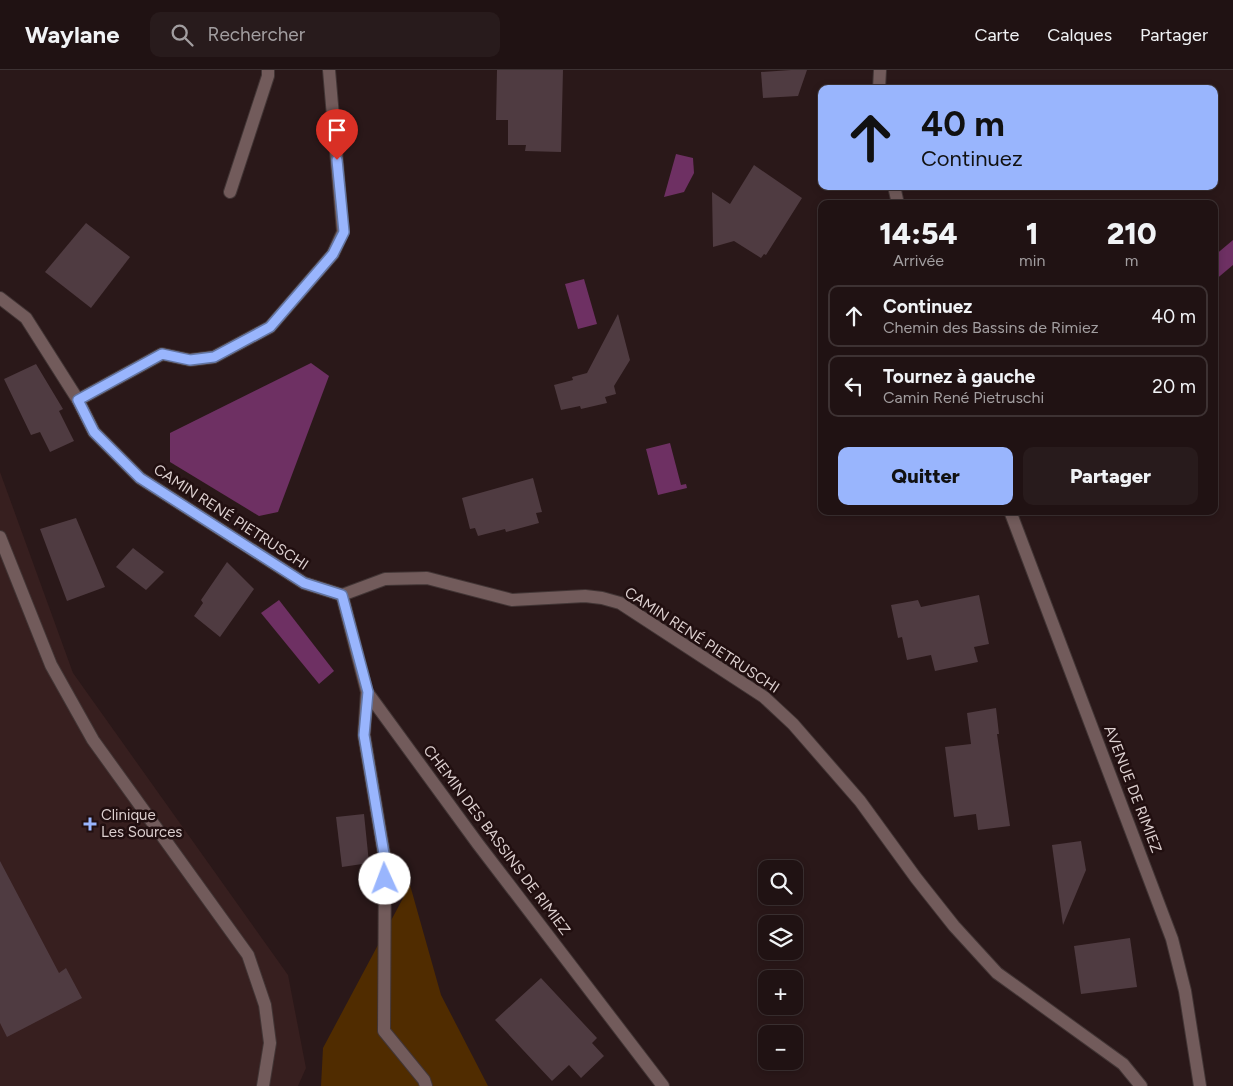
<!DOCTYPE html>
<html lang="fr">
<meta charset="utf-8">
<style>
:root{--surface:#201213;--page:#281b1c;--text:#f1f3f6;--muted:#a29ea0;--line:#3d3233;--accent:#99b5fd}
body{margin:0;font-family:Figtree,sans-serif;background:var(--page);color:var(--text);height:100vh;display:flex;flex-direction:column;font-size:19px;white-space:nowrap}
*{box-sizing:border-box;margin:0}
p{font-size:16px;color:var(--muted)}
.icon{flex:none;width:28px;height:28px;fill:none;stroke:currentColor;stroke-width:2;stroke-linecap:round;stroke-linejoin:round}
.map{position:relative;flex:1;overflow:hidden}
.panel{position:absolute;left:818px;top:130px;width:400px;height:315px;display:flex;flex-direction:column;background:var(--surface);border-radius:10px;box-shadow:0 2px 8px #0003,0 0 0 1px var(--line)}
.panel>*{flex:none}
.guide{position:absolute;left:818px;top:15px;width:400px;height:105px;border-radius:10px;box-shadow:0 2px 8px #0003,0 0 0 1px var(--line);background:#99b5fd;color:#111;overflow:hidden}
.buttons{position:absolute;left:758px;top:790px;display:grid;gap:10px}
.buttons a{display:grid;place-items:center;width:45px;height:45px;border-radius:10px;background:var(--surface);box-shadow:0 2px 8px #0003,0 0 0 1px var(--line);font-size:25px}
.pin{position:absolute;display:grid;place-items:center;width:42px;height:42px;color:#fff;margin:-51px -21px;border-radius:50% 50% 50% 0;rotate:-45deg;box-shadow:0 0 5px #0007}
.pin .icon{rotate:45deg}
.me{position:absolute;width:55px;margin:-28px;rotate:358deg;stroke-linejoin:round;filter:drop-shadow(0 0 4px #0008)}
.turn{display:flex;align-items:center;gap:18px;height:105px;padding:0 20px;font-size:22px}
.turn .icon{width:65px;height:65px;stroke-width:2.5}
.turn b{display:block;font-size:35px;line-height:42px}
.eta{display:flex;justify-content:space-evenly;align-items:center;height:85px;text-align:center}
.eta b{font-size:30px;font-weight:800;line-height:35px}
.action{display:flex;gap:10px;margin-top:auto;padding:10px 20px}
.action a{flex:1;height:58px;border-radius:10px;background:var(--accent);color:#111;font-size:20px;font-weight:800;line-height:58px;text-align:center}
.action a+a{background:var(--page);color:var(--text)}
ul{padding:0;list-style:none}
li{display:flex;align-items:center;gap:15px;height:62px;margin:0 10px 8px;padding:0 10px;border:2px solid var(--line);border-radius:10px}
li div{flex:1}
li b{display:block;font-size:19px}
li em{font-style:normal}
header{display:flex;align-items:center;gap:30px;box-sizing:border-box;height:70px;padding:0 25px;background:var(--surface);border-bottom:1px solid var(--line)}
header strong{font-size:24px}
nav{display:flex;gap:28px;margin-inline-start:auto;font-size:18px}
.search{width:350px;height:45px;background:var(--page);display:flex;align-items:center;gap:12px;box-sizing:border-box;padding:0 18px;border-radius:10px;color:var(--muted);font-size:19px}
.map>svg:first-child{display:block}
.built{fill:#371f1f}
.green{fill:#502c00}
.water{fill:#6e3063}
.building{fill:#4f3b41}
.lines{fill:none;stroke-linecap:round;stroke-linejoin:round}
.minor-casing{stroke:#423535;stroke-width:14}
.minor{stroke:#725b5b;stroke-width:12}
.route-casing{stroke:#6376a4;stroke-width:12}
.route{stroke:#99b5fd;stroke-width:9}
.poi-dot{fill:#99b5fd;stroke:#210f10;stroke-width:2}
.labels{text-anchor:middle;stroke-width:5;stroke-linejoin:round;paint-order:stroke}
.street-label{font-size:15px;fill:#dccfcf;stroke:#210f10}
.poi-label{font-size:15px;fill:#dccfcf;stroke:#210f10;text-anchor:start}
</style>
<header>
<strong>Waylane</strong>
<div class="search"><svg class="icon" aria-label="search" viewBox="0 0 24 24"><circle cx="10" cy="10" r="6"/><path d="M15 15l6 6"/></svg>Rechercher</div>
<nav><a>Carte</a><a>Calques</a><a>Partager</a></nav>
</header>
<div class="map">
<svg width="1233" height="1016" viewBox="0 0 1233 1016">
<rect width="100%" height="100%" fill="#2a1819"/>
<polygon class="built" points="0,402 73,603 288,905 306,998 298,1016 0,1016"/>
<polygon class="green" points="410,815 441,925 488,1016 321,1016 323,978"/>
<g class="water">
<polygon points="676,84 693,88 694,103 684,122 664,127"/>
<polygon points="1233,170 1233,195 1214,211 1214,186"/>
<polygon points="584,209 597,254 578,259 565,214"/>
<polygon points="311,293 329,306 278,442 259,446 170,392 170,363"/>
<polygon points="670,373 681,415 686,414 687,418 658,425 646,379"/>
<polygon points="279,530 334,601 319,614 261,543"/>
</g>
<g class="building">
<polygon points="497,0 563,0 561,82 525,81 526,75 508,75 508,50 496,50"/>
<polygon points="791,0 807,0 798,26 763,28 761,2"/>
<polygon points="754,95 802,128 766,185 764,184 761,188 734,171 713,177 712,122 730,134"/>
<polygon points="86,153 130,187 91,238 45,202"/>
<polygon points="618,244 630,290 614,316 616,324 605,327 607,333 581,339 580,336 561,340 554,315 573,310 572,307 587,303"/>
<polygon points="36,294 63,339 59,341 74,371 50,382 40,362 31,365 4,309"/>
<polygon points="533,408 542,442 536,443 539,453 506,462 505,459 478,466 475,458 470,459 462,428"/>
<polygon points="76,448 105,517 67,531 40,459"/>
<polygon points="133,478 164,502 146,520 116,497"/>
<polygon points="227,492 254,519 220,567 194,546 203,533 201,530"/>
<polygon points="979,525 989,574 974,577 978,592 935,601 931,585 907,590 902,567 898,568 891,535 918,530 921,537"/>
<polygon points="996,638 999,664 997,664 1010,756 978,760 976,744 954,747 945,677 971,674 967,643"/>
<polygon points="364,744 369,793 342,797 336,747"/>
<polygon points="1081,771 1086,800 1063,855 1052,775"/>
<polygon points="0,791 59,903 66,898 82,928 7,967 0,953"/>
<polygon points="1130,868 1137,917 1081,924 1074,876"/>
<polygon points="541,908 597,968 592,973 604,986 581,1008 569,995 552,1011 495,950"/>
</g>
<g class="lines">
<g class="minor-casing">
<g id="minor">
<polyline points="879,19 880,0"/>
<polyline points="894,116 898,134"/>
<polyline points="230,122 268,6 268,0"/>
<polyline points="0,228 26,248 78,330 94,362 140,408 304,513 342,525 385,509 427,508 512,530 585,526 602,528 620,533 764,627 793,654 860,731 916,808 954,856 997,903 1123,994 1141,1016"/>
<polyline points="78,330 162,284 190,290 214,287 270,257 333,184 343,162 329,0"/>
<polyline points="1010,441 1172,869 1185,921 1200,1016"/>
<polyline points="0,467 51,595 93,670 248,885 265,935 270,973 263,1016"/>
<polyline points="342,525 367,622 478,774 663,1016"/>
<polyline points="367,622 364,665 385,790 384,961 424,1010 426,1016"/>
</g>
</g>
<use href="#minor" class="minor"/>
</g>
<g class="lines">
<g class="route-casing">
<polyline id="route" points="337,90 344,162 333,184 270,257 214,287 190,290 162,284 78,330 94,362 140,408 304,513 342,525 368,622 364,665 385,790 385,809"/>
</g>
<use href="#route" class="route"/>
</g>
<path class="poi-dot" d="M87.5 746.5h5v5h5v5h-5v5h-5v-5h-5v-5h5z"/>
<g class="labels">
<g class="street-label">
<text transform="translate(231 447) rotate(33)" y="5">CAMIN RENÉ PIETRUSCHI</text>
<text transform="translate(702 570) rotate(33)" y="5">CAMIN RENÉ PIETRUSCHI</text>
<text transform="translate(1133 719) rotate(69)" y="5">AVENUE DE RIMIEZ</text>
<text transform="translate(497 770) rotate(53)" y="5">CHEMIN DES BASSINS DE RIMIEZ</text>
</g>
<g class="poi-label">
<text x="101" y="750">Clinique<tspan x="101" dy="17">Les Sources</tspan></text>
</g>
</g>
</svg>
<div class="buttons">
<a><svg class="icon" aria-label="search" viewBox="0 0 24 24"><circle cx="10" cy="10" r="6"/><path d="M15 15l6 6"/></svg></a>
<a><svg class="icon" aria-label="layers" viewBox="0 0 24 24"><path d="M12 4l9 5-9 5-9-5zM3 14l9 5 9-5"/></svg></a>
<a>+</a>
<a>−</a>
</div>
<div class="pin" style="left:337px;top:90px;background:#d93025"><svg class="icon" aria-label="arrive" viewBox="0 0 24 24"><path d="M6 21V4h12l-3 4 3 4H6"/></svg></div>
<svg class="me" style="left:385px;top:809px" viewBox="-20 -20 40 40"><circle r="19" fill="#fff"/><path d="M0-13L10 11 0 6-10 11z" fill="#99b5fd"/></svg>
<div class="guide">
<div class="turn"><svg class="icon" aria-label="ahead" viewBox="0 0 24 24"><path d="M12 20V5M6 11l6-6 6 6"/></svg><div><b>40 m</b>Continuez</div></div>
</div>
<section class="panel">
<div class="eta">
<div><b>14:54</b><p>Arrivée</p></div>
<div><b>1</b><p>min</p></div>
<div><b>210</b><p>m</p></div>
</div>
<ul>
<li><svg class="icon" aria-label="ahead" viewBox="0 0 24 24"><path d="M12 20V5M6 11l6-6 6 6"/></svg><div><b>Continuez</b><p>Chemin des Bassins de Rimiez</p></div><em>40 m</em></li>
<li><svg class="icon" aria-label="left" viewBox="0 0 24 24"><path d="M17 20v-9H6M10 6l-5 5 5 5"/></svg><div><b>Tournez à gauche</b><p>Camin René Pietruschi</p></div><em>20 m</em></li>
</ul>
<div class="action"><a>Quitter</a><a>Partager</a></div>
</section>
</div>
